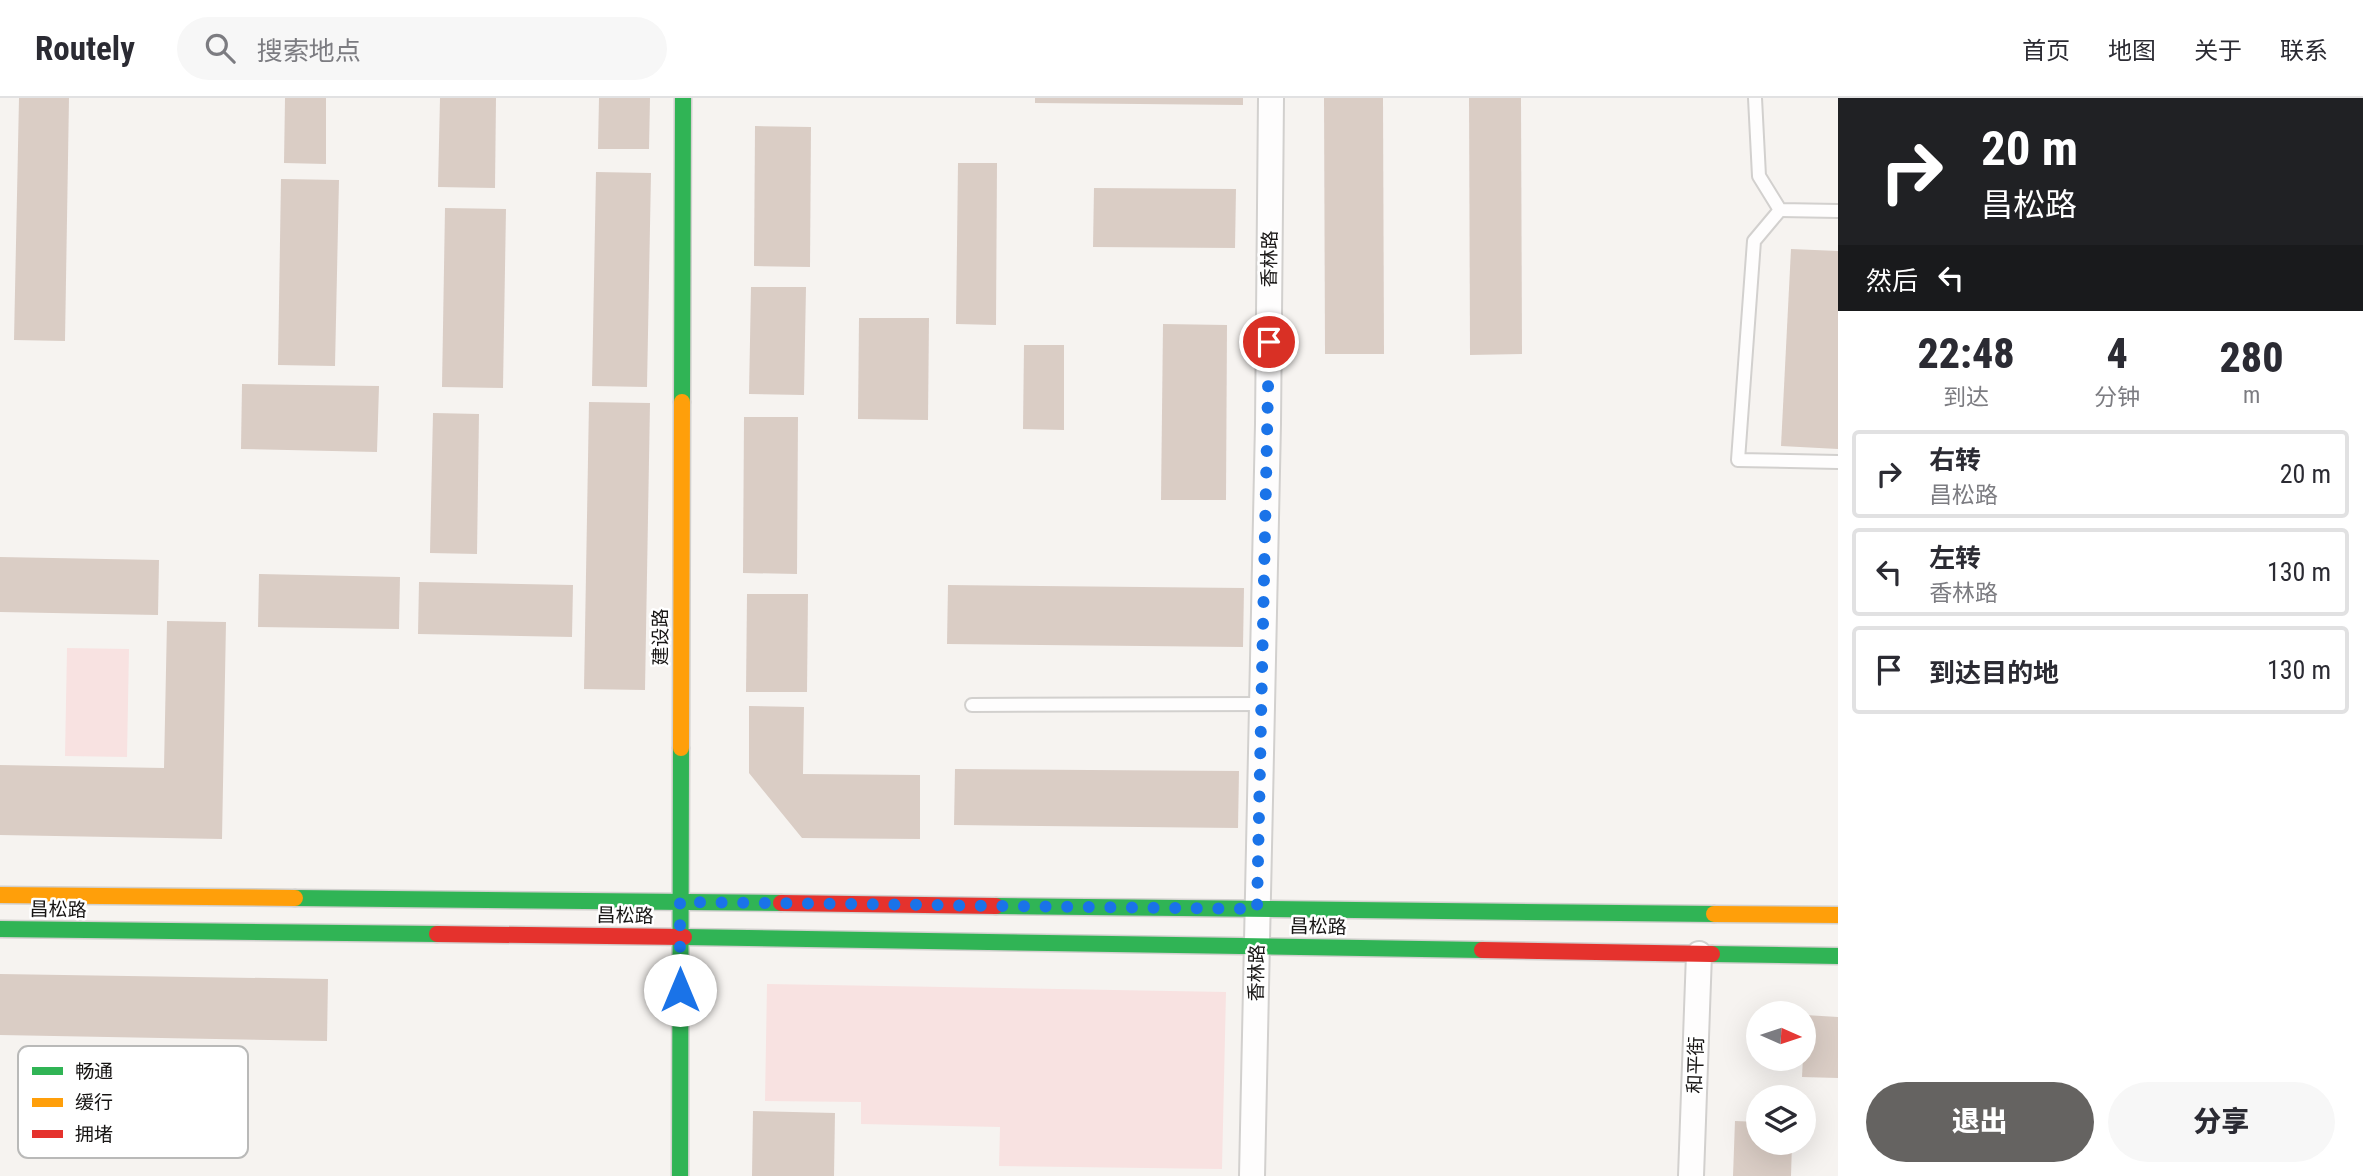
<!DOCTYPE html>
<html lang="zh">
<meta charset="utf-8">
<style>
:root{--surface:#fff;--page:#f7f7f7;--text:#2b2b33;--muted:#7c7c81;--line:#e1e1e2;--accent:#656361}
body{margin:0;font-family:"Roboto Condensed","Noto Sans SC",sans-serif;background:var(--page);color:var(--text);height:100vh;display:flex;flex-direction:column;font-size:26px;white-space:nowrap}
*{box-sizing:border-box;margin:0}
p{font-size:23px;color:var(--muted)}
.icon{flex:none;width:38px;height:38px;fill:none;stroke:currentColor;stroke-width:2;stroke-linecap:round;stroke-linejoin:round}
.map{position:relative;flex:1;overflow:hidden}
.sheet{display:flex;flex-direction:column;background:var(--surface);width:525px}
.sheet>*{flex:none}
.top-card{background:#202124;color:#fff;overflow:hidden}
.needle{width:46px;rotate:93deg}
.controls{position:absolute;left:1746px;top:903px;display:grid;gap:14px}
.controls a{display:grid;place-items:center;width:70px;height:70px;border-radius:50%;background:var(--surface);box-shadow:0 7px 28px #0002;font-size:35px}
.pin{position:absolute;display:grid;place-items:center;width:60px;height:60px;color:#fff;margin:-30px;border:4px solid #fff;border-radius:50%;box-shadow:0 2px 7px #0007}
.me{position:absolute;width:77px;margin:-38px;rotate:0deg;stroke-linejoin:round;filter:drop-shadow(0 0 5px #0008)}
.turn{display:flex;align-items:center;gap:24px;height:147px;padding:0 28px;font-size:32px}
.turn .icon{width:91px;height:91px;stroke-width:2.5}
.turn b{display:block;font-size:49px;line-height:60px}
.then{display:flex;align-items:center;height:66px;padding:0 28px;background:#0003;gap:14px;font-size:26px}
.eta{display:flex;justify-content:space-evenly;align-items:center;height:119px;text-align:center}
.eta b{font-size:42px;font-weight:800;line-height:49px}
.primary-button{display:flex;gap:14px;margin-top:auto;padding:14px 28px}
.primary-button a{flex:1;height:80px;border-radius:42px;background:var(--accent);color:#fff;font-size:28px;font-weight:800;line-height:80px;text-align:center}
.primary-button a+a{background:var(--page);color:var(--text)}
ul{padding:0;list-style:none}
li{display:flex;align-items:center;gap:21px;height:88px;margin:0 14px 10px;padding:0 14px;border:4px solid var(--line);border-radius:7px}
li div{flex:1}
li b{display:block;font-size:26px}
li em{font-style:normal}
header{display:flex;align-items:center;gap:42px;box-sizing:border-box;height:98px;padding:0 35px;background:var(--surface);border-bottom:2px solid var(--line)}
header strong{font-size:33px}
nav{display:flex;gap:38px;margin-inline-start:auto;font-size:24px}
.search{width:490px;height:63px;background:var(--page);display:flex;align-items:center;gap:18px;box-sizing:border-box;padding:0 24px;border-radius:38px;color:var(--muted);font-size:26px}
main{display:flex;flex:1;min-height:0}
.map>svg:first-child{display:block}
.green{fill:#f8e2e1}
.building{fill:#dacdc5}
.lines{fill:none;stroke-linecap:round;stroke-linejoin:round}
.lane-casing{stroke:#d2d0ce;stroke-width:16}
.street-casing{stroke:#d2d0ce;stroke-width:28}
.fast-casing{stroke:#d2d0ce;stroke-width:19}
.slow-casing{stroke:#d2d0ce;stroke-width:19}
.jam-casing{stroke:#d2d0ce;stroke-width:19}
.lane{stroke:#fefdfd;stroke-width:12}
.street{stroke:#fefdfd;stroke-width:24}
.fast{stroke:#30b455;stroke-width:16}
.slow{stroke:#ff9f0a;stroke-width:16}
.jam{stroke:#e5322d;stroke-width:16}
.route{stroke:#1a73e8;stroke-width:12;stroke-dasharray:0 21.6}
.labels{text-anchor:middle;stroke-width:5;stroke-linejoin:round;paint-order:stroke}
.street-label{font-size:19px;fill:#171514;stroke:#fff}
.key{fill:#fff;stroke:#b9b9b8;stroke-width:2}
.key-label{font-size:19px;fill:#171514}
</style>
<header>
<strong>Routely</strong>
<div class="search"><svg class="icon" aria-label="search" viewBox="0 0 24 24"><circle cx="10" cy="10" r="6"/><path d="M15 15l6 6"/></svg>搜索地点</div>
<nav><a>首页</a><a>地图</a><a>关于</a><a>联系</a></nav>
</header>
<main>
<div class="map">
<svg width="1838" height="1078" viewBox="0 0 1838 1078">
<rect width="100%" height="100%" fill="#f6f3f0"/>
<g class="green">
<polygon points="67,550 129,551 127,659 65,658"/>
<polygon points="767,886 1226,894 1222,1071 999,1068 1000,1029 861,1026 861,1004 765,1003"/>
</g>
<g class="building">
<polygon points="19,0 69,0 65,243 14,242"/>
<polygon points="285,0 326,0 326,66 284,65"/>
<polygon points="440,0 496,0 495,90 438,89"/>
<polygon points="599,0 650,0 649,51 598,51"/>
<polygon points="1035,0 1243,0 1243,7 1035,5"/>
<polygon points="1324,0 1383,0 1384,256 1325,256"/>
<polygon points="1469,0 1521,0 1522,256 1470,257"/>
<polygon points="755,28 811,29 810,169 754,168"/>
<polygon points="958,65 997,65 996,227 956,226"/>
<polygon points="596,74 651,75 647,289 592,288"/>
<polygon points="281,81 339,82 335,268 278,267"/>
<polygon points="1094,90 1236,91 1235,150 1093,149"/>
<polygon points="445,110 506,111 503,290 442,289"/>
<polygon points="1791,151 1838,153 1838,351 1781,348"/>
<polygon points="751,189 806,189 804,297 749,296"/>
<polygon points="859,220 929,220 928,322 858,321"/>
<polygon points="1163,226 1227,227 1226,402 1161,402"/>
<polygon points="1024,247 1064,247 1064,332 1023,331"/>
<polygon points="242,286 379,288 377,354 241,351"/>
<polygon points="589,304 650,305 645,592 584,591"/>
<polygon points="433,315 479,316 477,456 430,455"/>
<polygon points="744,319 798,319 797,476 743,475"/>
<polygon points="0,459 159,462 158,517 0,514"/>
<polygon points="259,476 400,479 399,531 258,529"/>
<polygon points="419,484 573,487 572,539 418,536"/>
<polygon points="948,487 1244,490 1243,549 947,546"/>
<polygon points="747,496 808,496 807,594 746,594"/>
<polygon points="167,523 226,524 222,741 0,737 0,667 164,670"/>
<polygon points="749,608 804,609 803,676 920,677 920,741 802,740 749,675"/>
<polygon points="955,671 1239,673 1238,730 954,727"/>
<polygon points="0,876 328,881 327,943 0,937"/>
<polygon points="1805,917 1838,919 1838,980 1802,979"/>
<polygon points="753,1013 835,1015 834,1078 752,1078"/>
<polygon points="1735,1023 1759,1024 1759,1045 1792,1045 1791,1078 1733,1078"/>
</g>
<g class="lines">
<g class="lane-casing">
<g id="lane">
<polyline points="1755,0 1759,78 1780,112 1838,113"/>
<polyline points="1780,112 1754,143 1738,362 1838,364"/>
<polyline points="972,607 1262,606"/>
</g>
</g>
<g class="street-casing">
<g id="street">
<polyline points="1252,1078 1268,326 1271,0"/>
<polyline points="1691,1078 1699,856"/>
</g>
</g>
<g class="fast-casing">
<g id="fast">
<polyline points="682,304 683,0"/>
<polyline points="295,800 781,805"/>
<polyline points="996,808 1714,816"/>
<polyline points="0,831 437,836"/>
<polyline points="684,839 1482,852"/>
<polyline points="1712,856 1838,858"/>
<polyline points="680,1078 681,650"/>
</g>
</g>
<g class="slow-casing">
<g id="slow">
<polyline points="681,650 682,304"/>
<polyline points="0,797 295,800"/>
<polyline points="1714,816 1838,817"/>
</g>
</g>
<g class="jam-casing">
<g id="jam">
<polyline points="781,805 996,808"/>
<polyline points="437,836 684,839"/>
<polyline points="1482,852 1712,856"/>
</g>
</g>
<use href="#lane" class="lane"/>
<use href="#street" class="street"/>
<use href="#fast" class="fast"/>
<use href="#slow" class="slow"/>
<use href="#jam" class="jam"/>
</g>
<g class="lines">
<polyline class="route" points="680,892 680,804 1257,811 1269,244"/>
</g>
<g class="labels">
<g class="street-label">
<text transform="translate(1269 161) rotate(-89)" y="7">香林路</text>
<text transform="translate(660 539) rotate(-90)" y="7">建设路</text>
<text transform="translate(58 811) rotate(1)" y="7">昌松路</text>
<text transform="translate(625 817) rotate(1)" y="7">昌松路</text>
<text transform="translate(1318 828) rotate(1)" y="7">昌松路</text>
<text transform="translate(1256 875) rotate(-89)" y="7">香林路</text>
<text transform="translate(1695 967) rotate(-88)" y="7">和平街</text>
</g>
</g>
<rect x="18" y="948" width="230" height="112" rx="10" class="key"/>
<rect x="32" y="969" width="31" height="8" fill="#30b455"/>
<rect x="32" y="1000" width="31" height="9" fill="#ff9f0a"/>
<rect x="32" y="1032" width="31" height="8" fill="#e5322d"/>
<g class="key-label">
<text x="75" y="980">畅通</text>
<text x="75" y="1011">缓行</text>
<text x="75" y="1043">拥堵</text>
</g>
</svg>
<div class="controls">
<a><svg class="needle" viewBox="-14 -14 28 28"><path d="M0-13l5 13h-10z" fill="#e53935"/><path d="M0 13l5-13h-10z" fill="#7c7c81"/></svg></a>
<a><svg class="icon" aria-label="layers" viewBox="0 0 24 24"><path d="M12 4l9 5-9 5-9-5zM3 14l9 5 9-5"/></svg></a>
</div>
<div class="pin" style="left:1269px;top:244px;background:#d93025"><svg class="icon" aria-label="arrive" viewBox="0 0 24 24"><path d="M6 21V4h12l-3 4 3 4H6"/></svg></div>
<svg class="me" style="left:680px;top:892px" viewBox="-20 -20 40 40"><circle r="19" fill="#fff"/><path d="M0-13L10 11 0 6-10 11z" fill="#1a73e8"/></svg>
</div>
<section class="sheet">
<div class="top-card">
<div class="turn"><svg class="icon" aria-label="right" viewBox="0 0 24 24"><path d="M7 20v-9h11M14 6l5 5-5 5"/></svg><div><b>20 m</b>昌松路</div></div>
<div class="then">然后<svg class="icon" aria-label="left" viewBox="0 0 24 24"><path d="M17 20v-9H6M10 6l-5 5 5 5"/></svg></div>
</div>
<div class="eta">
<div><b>22:48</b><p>到达</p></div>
<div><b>4</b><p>分钟</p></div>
<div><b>280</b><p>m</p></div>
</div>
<ul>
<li><svg class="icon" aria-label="right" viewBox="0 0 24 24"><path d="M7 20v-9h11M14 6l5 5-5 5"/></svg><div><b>右转</b><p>昌松路</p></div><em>20 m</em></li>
<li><svg class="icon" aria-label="left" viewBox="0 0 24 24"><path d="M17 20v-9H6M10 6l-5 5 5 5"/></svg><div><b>左转</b><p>香林路</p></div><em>130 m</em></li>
<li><svg class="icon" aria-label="arrive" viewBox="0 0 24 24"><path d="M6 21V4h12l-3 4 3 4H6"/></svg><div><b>到达目的地</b></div><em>130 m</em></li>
</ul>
<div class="primary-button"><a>退出</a><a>分享</a></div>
</section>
</main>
